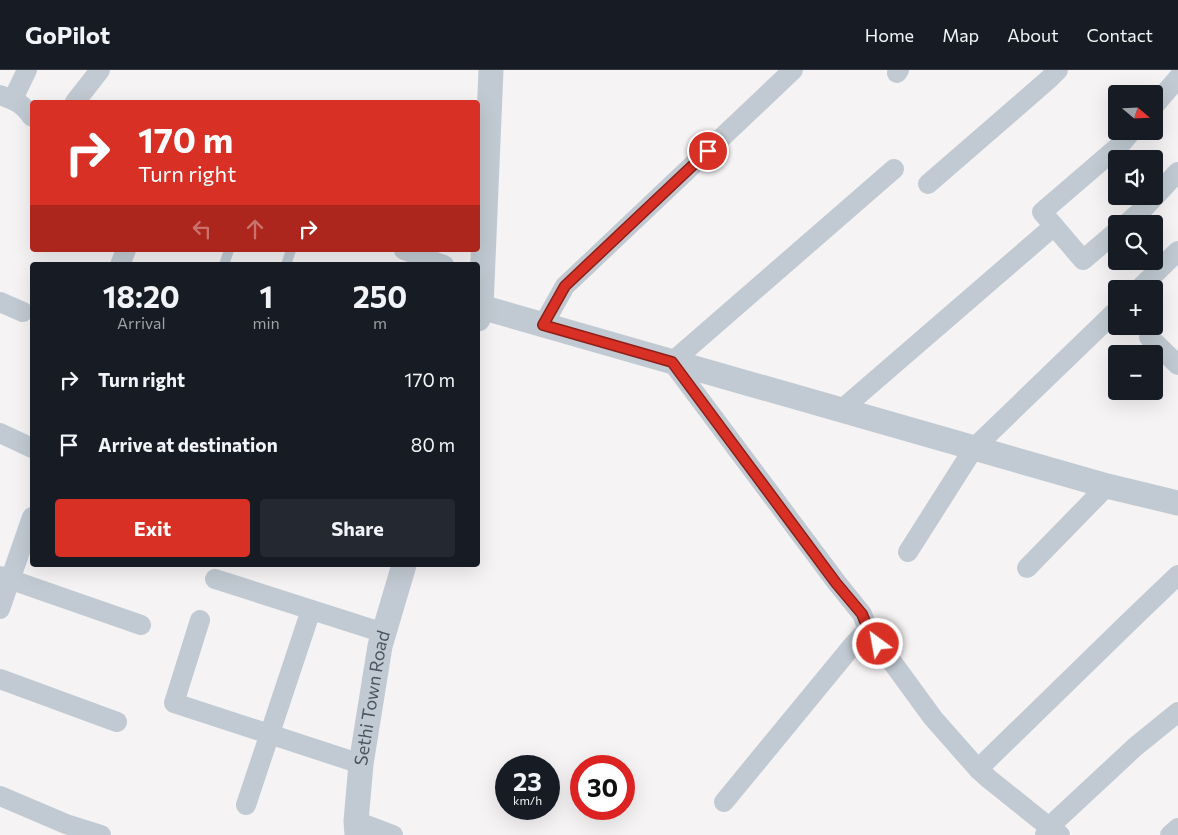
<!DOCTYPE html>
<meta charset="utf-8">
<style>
:root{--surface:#171b24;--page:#242831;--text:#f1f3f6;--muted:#9ea1a6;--line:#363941;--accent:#d93025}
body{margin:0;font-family:Commissioner,sans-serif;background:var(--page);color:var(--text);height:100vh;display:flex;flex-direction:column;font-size:19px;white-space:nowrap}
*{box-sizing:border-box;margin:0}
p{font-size:16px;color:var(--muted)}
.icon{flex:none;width:28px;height:28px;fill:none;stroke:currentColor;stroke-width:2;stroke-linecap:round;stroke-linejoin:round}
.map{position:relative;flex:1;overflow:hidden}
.details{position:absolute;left:30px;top:192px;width:450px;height:305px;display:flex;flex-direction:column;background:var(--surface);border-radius:5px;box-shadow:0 5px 20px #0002}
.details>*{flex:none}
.guide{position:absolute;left:30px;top:30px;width:450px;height:152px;border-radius:5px;box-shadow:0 5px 20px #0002;background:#d93025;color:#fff;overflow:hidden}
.needle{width:32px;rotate:109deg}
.controls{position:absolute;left:1108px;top:15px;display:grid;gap:10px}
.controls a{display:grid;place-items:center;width:55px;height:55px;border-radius:5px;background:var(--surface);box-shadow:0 5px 20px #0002;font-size:25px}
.speed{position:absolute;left:495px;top:685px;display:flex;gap:10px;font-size:25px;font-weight:700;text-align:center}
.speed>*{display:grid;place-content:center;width:65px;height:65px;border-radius:50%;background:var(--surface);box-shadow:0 5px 20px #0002;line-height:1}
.speed small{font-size:12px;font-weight:400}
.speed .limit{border:8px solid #d22;background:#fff;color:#111}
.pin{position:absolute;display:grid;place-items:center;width:42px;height:42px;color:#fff;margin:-21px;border:2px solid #fff;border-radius:50%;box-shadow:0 1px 5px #0007}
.me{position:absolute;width:55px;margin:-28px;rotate:328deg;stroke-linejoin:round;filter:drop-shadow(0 0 4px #0008)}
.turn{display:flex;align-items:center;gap:18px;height:105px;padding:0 25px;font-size:22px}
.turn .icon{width:65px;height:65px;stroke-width:2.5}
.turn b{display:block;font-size:35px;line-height:42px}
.lanes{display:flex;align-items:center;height:48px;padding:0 25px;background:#0003;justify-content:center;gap:25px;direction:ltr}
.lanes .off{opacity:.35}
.eta{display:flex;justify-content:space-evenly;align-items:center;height:85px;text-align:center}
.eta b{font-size:30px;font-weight:700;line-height:35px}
.button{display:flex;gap:10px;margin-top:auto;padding:10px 25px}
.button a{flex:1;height:58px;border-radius:5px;background:var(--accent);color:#fff;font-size:20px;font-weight:700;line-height:58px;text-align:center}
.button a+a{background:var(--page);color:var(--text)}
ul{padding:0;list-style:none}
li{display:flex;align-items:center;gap:15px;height:65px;padding:0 25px}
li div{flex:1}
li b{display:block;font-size:19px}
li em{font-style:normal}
header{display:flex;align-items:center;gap:30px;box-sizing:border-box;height:70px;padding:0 25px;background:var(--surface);border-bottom:1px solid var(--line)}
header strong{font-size:24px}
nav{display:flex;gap:28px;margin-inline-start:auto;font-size:18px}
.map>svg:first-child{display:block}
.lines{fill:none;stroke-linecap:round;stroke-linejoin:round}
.service{stroke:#c1cad2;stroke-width:10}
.minor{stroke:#c1cad2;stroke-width:20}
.tertiary{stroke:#c1cad2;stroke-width:25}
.route-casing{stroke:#8d1f18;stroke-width:12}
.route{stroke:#d93025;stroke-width:9}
.labels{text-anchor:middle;stroke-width:4;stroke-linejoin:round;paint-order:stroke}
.street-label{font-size:18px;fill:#4a5661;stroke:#fff}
</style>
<header>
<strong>GoPilot</strong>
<nav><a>Home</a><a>Map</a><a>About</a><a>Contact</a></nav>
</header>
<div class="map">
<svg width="1178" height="765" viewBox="0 0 1178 765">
<rect width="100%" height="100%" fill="#f5f3f3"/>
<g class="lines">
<g class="service">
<polyline points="224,195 229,180"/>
<polyline points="286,195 291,180"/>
</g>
<g class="minor">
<polyline points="897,3 899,0"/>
<path d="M0,25C16,31 22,33 32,47"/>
<polyline points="13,29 27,0"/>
<polyline points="75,32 100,0"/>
<polyline points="1154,36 1178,8"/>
<polyline points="928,114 1049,9 1058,0"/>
<polyline points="1126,154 1142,140 1178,102"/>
<polyline points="1116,162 1083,190 1042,142 1120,75 1132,61"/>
<polyline points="404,180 444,195"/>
<polyline points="120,195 126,180"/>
<polyline points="1139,219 1178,181"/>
<polyline points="0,232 23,242"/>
<polyline points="543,255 565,216 793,0"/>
<polyline points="1149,267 1178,295"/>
<polyline points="841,340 1054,156"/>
<polyline points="0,363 32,378"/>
<polyline points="908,482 974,378 1116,241"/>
<polyline points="1027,498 1107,416"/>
<polyline points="0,506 141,555"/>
<polyline points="215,509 384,563"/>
<polyline points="0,539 32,447"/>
<polyline points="200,550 174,633 361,694"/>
<polyline points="868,559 933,648 978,699 989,709 1049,757 1060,765"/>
<polyline points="0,609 117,652"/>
<polyline points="978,699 1131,550 1178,505"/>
<polyline points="0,726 66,754 101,765"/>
<polyline points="724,732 853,575 868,559 862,544 837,513 672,292 894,99"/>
<polyline points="246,735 311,540"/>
<polyline points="356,751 393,765"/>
<polyline points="1045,765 1049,757 1135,677 1178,642"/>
<polyline points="1170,765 1178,758"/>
</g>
<g class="tertiary">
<polyline points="481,237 1107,416 1178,433"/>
<polyline points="478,249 481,237 491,0"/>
<path id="s1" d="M357,765L356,751L361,694L380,576L404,495"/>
</g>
</g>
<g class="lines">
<g class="route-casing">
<polyline id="route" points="708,81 565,216 543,255 672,292 836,513 862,544 868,559 878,574"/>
</g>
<use href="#route" class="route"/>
</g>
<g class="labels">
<g class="street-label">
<text dy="6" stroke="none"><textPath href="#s1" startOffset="138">Sethi Town Road</textPath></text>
</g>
</g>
</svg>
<div class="controls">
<a><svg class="needle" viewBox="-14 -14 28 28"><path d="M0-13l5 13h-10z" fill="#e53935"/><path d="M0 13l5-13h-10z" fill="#9ea1a6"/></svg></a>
<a><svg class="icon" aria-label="sound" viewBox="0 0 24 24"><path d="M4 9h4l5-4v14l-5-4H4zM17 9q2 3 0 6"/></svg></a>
<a><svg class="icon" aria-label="search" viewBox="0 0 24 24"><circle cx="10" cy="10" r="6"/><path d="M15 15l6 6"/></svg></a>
<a>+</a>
<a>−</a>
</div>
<div class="speed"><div>23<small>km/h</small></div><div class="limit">30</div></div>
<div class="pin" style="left:708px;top:81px;background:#d93025"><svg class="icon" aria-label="arrive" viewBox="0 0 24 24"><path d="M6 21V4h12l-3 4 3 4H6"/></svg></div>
<svg class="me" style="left:878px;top:574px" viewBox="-20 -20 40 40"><circle r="17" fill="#d93025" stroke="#fff" stroke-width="3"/><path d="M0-11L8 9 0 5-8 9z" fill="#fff"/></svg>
<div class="guide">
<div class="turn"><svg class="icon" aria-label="right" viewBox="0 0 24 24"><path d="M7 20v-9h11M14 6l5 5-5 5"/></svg><div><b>170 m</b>Turn right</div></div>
<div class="lanes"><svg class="icon off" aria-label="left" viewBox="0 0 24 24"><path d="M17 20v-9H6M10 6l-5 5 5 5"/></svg><svg class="icon off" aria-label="ahead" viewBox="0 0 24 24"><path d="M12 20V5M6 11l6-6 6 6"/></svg><svg class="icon" aria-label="right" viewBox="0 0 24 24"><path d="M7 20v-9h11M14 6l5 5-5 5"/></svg></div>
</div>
<section class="details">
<div class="eta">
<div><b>18:20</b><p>Arrival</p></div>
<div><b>1</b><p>min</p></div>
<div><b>250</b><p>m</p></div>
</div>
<ul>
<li><svg class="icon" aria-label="right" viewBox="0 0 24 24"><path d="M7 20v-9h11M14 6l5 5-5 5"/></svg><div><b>Turn right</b></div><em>170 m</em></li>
<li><svg class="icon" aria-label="arrive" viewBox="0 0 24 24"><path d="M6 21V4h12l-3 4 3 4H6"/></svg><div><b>Arrive at destination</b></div><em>80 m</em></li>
</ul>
<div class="button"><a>Exit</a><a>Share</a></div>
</section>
</div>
